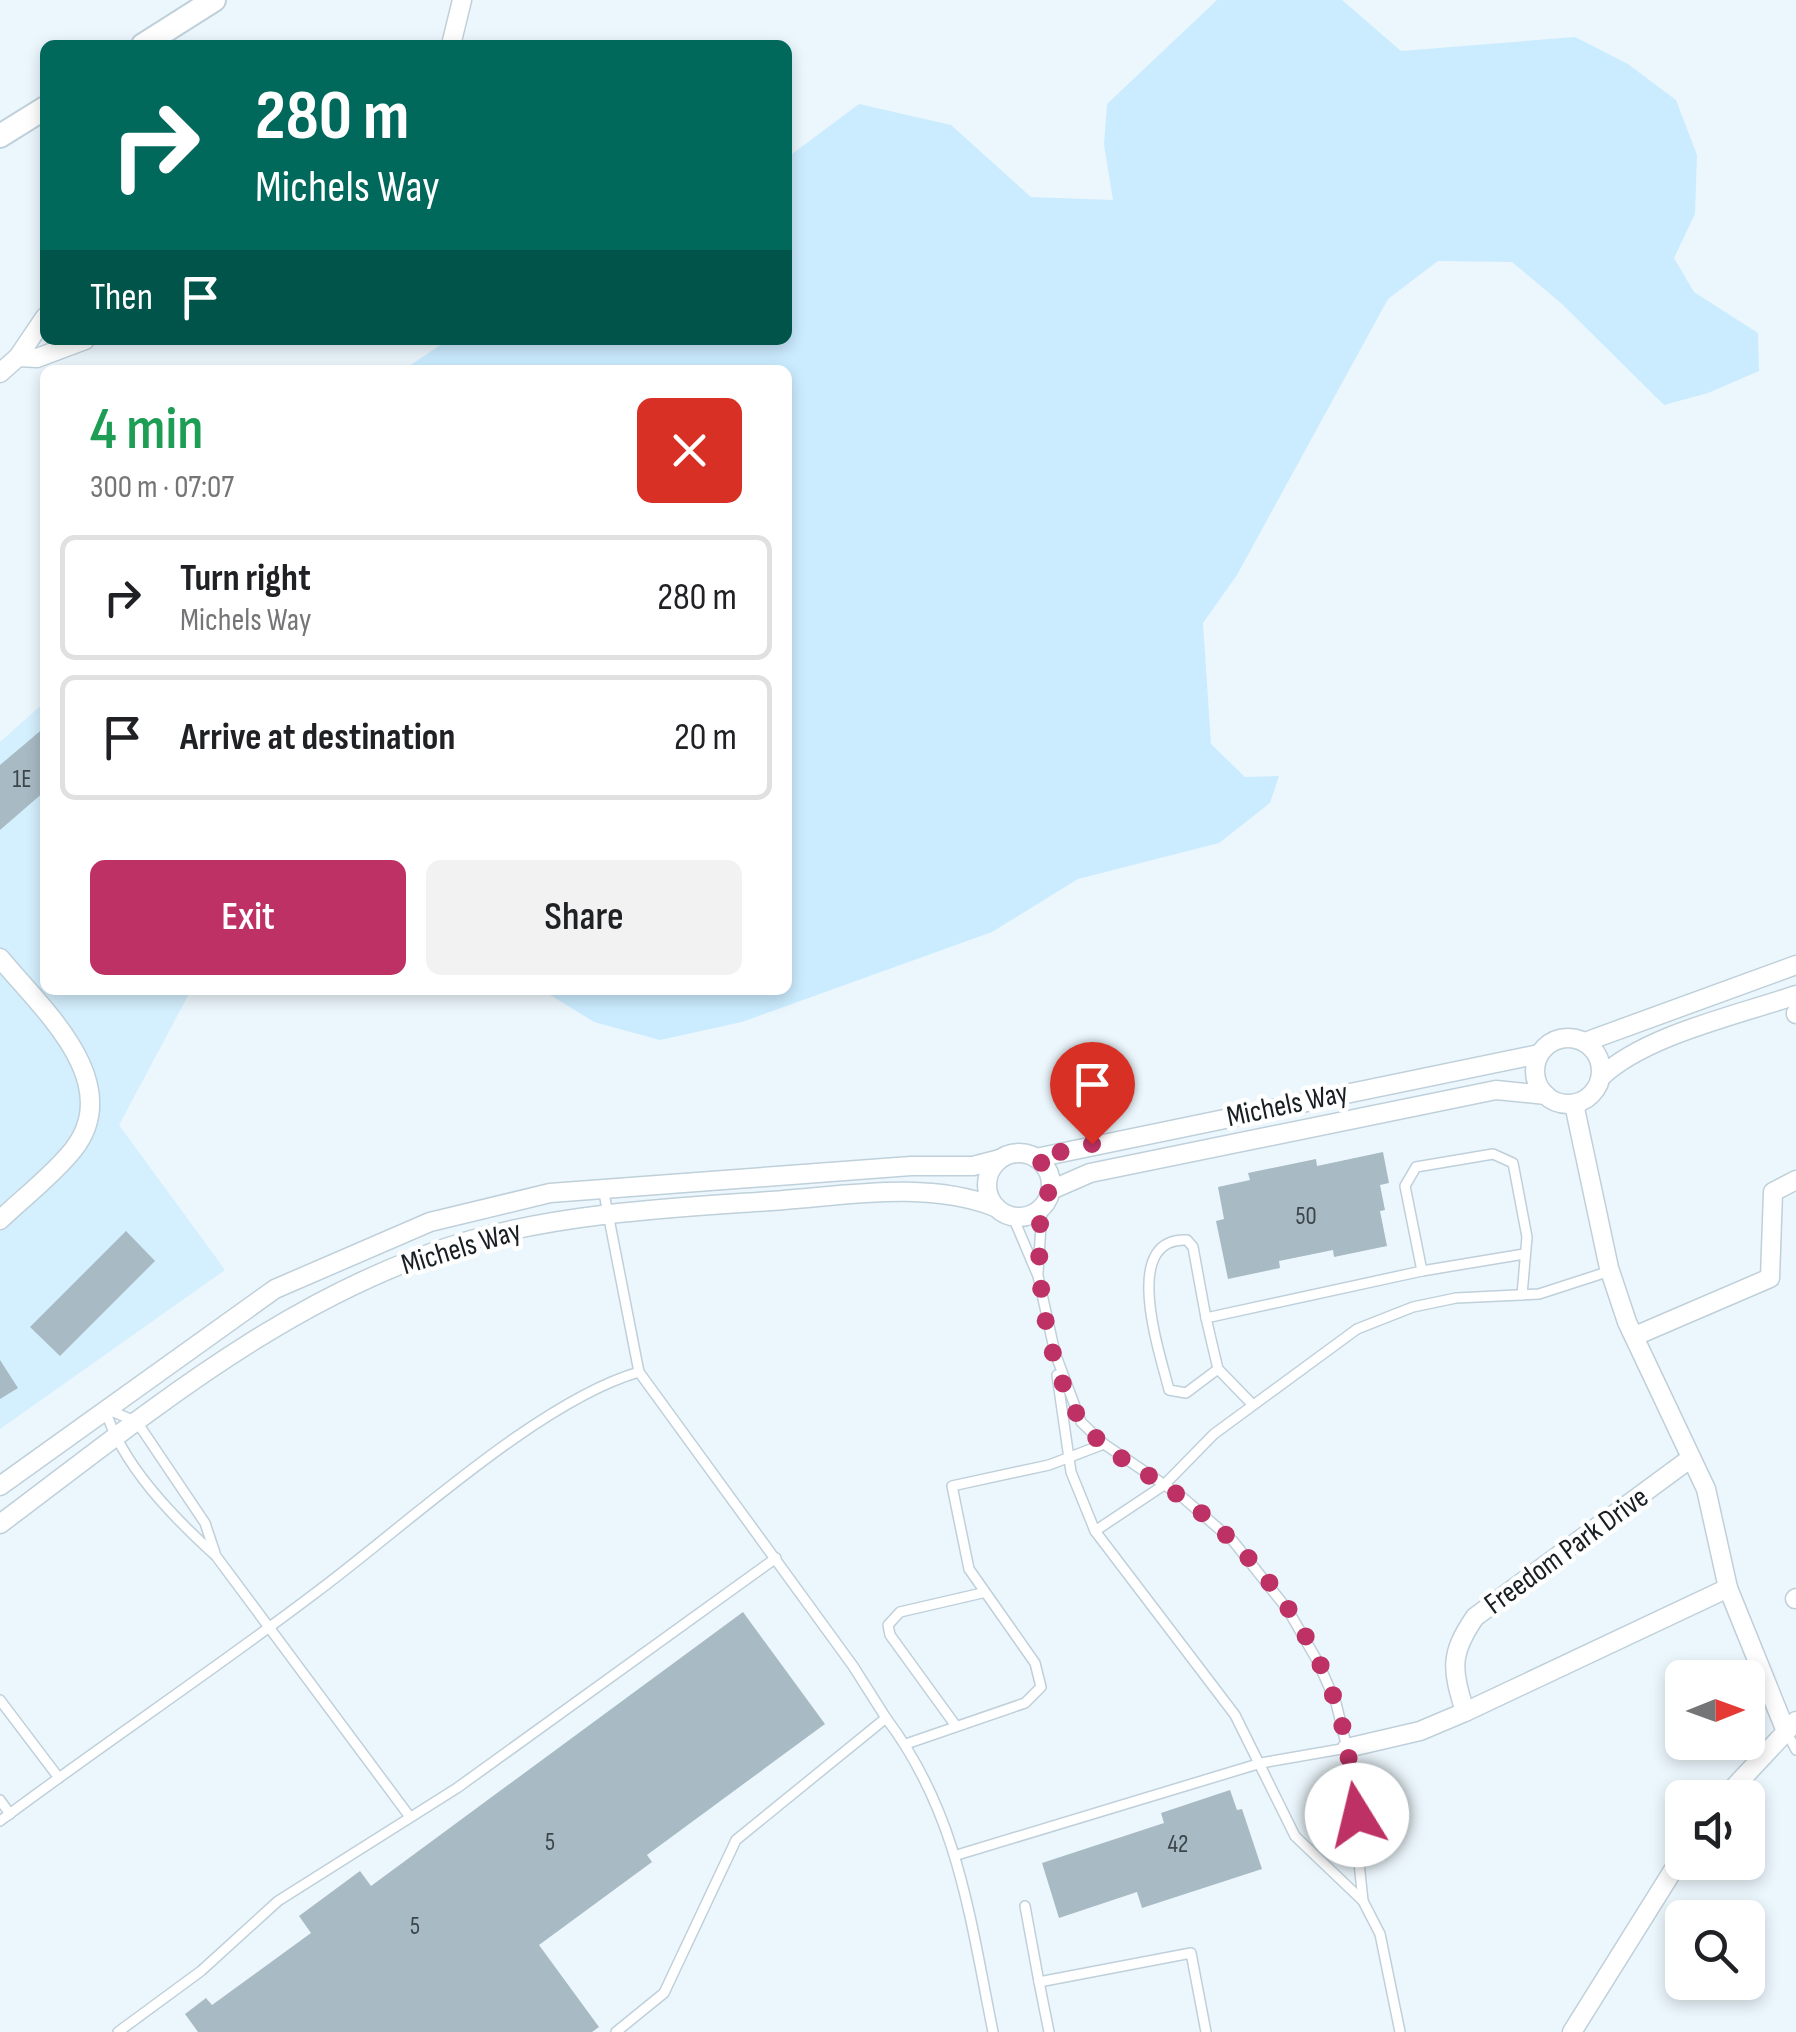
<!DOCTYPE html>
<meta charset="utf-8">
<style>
:root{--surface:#fff;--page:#f2f2f2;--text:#202124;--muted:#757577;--line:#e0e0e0;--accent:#be3164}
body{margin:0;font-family:"Sofia Sans Condensed",sans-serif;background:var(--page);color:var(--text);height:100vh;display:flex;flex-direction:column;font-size:38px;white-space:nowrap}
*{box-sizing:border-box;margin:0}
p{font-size:32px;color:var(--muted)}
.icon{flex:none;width:55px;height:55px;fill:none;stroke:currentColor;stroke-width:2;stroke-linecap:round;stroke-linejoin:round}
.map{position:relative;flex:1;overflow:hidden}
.side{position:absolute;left:40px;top:365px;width:752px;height:630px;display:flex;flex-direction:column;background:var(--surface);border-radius:15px;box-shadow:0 5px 15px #0003}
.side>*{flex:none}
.top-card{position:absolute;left:40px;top:40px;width:752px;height:305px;border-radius:15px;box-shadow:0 5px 15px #0003;background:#00695c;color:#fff;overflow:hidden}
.needle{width:65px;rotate:89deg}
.tools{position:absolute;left:1665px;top:1660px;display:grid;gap:20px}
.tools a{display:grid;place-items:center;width:100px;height:100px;border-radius:15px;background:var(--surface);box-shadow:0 5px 15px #0003;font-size:50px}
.pin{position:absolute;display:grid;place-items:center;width:85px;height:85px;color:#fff;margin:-102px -42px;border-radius:50% 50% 50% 0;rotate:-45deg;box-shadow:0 0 10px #0007}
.pin .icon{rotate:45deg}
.me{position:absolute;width:110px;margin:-55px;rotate:351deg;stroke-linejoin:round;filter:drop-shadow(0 0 8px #0008)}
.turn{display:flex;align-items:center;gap:35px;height:210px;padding:0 50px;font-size:45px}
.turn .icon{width:130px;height:130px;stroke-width:2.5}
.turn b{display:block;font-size:70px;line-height:85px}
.then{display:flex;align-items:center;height:95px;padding:0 50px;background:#0003;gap:20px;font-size:38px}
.round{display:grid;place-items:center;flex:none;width:105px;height:105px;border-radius:15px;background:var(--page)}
.head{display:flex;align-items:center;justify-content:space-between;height:170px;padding:0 50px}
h1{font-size:60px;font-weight:600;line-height:75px;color:#1e9e55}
.primary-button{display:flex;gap:20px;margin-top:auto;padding:20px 50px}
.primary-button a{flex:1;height:115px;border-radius:15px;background:var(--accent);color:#fff;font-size:40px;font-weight:600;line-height:115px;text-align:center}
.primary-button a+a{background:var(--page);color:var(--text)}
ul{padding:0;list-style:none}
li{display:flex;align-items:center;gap:30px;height:125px;margin:0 20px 15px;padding:0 30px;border:5px solid var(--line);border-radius:15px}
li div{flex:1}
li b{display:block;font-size:38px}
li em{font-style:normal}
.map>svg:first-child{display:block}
.built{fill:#d4effd}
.green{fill:#cbecff}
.building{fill:#a8bac4}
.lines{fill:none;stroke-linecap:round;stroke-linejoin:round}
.service-casing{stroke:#bfd0da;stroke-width:12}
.minor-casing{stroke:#bfd0da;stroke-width:21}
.tertiary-casing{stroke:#bfd0da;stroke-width:26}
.service{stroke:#fff;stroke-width:9}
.minor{stroke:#fff;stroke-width:18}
.tertiary{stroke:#fff;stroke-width:22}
.route{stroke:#be3164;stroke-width:18;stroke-dasharray:0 32.4}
.labels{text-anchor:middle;stroke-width:9;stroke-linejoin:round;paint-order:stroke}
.number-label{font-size:25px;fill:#3c464a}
.street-label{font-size:30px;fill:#181f22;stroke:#fff}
</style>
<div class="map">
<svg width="1796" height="2032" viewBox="0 0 1796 2032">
<rect width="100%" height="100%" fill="#ecf7fd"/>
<polygon class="built" points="45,702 45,990 191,990 119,1125 225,1270 0,1429 0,742"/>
<polygon class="green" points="1217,0 1342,0 1401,51 1575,37 1628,64 1676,100 1697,155 1695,214 1674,258 1694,292 1758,333 1759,371 1708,393 1664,405 1562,304 1512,262 1438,261 1388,299 1237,575 1203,623 1211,744 1245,777 1279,776 1270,803 1219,843 1078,879 992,932 742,1022 660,1040 594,1022 542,990 788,990 788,370 403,370 448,340 788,340 788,157 859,104 951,125 1031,197 1113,200 1104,145 1107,104"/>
<g class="building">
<polygon points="45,727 45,791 0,830 0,765"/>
<polygon points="1383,1152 1389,1183 1380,1185 1385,1210 1380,1211 1387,1246 1334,1257 1333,1250 1279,1261 1280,1268 1228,1279 1216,1221 1224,1219 1218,1187 1250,1180 1248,1173 1316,1159 1317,1166"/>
<polygon points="126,1231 155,1261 60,1356 30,1327"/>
<polygon points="0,1360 18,1388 0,1399"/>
<polygon points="743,1612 825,1724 647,1855 652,1862 539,1945 599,2027 592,2032 198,2032 185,2014 206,1998 212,2005 311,1933 299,1916 360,1871 371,1886"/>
<polygon points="1230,1790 1237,1810 1242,1809 1262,1869 1142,1908 1137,1892 1059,1918 1042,1863 1164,1823 1161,1813"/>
</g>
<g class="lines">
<g class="service-casing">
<g id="service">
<polyline points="603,1188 639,1372 853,1666 886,1718 736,1840 664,1993 616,2032"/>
<polyline points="1013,1217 1038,1276 1055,1353 1081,1422 1104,1444 1181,1496 1233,1541 1288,1610 1318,1662 1336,1703 1347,1748 1363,1901 1380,1934 1400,2032"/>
<polyline points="1038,1273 1042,1209"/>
<polyline points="1522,1295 1527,1237 1513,1163 1493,1154 1416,1167 1405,1186 1422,1271 1524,1254"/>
<path d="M1206,1318L1193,1247L1187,1240C1119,1237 1161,1356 1169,1390L1186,1393L1218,1369"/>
<polyline points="1057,1375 1071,1472 1095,1531 1235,1715 1295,1836 1363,1901"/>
<polyline points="1252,1404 1218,1369 1206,1318 1422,1271"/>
<path d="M105,1409C122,1465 173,1517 216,1556L410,1817"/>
<polyline points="109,1410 137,1422 205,1523 215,1553"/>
<polyline points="1095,1531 1164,1485 1214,1434 1357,1329 1413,1307 1456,1298 1539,1294 1610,1271"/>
<polyline points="0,1700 59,1778"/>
<path d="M886,1718C958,1813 970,1918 993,2032"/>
<polyline points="956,1726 890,1635 888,1625 900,1612 982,1593"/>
<polyline points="1786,1731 1796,1750"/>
<polyline points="906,1744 1025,1703 1041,1687 1035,1663 969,1569 952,1486 1049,1465 1104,1444"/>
<polyline points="0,1800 10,1814"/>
<path d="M0,1821C103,1744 211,1672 314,1594C402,1529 538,1401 639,1372"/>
<polyline points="957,1855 1261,1763 1347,1748"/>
<polyline points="1025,1906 1039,1982"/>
<polyline points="118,2032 201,1971 278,1901 457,1788 776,1558"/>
<polyline points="1049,2032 1039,1982 1191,1953 1206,2032"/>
</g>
</g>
<g class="minor-casing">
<g id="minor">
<polyline points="451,45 462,0"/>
<polyline points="18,357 37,358 85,340"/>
<polyline points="0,373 18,357 45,317"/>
<path d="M0,958C40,1007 127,1082 73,1150C52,1176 24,1197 0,1220"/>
<polyline points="1796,1013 1796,1014"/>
<circle cx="1568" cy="1071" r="33"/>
<polyline points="1585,1042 1796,965"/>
<path d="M1601,1077C1645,1035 1738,1015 1796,995"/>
<polyline points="1574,1104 1609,1268 1627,1322 1706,1489 1728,1588 1785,1729"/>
<circle cx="1019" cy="1185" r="32"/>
<polyline points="1036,1158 1539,1054"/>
<polyline points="1051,1190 1090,1173 1496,1090 1546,1095"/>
<polyline points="1635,1336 1770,1278 1773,1192 1796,1180"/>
<polyline points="0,1486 275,1289 430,1222 550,1193 911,1166 973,1166 1000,1159"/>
<path d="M0,1524C147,1414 291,1292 471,1240C568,1213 671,1208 771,1201C844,1196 926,1180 995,1207"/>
<polyline points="1795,1599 1796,1598"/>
<path d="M1465,1712C1452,1669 1449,1655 1475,1617L1691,1458"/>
<polyline points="1347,1748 1420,1731 1465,1712 1728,1588"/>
<polyline points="1724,1798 1796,1721"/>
<polyline points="1572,2032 1682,1856"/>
</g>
</g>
<g class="tertiary-casing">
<g id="tertiary">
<polyline points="143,45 214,0"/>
<polyline points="0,136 45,108"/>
</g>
</g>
<use href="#service" class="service"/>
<use href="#minor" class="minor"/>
<use href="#tertiary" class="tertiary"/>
</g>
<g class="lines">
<path class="route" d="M1092,1144L1036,1158C1063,1180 1042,1198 1040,1225C1036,1285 1047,1355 1074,1409C1095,1450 1143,1469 1178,1495C1248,1545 1309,1622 1336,1704C1348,1739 1351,1778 1357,1815"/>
</g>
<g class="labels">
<g class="number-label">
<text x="22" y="787">1E</text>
<text x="1306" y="1224">50</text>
<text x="550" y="1850">5</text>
<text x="1178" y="1852">42</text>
<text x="415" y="1934">5</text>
</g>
<g class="street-label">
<text transform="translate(1287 1104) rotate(-12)" y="10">Michels Way</text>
<text transform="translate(461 1247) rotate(-17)" y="10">Michels Way</text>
<text transform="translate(1566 1550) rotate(-36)" y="10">Freedom Park Drive</text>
</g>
</g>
</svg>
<div class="tools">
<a><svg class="needle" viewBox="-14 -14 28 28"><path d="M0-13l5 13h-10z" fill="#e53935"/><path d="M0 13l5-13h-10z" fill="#757577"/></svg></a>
<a><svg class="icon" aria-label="sound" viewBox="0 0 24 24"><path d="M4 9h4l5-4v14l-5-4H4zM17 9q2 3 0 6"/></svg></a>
<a><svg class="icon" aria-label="search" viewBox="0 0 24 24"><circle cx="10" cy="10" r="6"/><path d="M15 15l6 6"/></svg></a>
</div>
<div class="pin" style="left:1092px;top:1144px;background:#d93025"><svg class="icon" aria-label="arrive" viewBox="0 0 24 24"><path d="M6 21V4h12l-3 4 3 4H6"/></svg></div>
<svg class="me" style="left:1357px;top:1815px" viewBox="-20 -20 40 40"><circle r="19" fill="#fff"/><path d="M0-13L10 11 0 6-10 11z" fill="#be3164"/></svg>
<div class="top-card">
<div class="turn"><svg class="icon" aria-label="right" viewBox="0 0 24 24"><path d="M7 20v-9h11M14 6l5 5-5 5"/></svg><div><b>280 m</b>Michels Way</div></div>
<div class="then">Then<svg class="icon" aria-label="arrive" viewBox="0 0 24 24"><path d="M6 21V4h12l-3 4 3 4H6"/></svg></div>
</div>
<section class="side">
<div class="head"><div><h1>4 min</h1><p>300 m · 07:07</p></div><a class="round" style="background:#d93025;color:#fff"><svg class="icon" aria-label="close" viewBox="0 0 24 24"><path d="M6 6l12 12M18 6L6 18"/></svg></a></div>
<ul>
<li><svg class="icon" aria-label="right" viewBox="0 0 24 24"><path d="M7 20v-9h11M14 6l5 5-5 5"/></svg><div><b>Turn right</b><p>Michels Way</p></div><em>280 m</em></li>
<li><svg class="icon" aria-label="arrive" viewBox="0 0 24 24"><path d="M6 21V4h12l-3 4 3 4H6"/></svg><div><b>Arrive at destination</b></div><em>20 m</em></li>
</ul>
<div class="primary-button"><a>Exit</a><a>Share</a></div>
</section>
</div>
